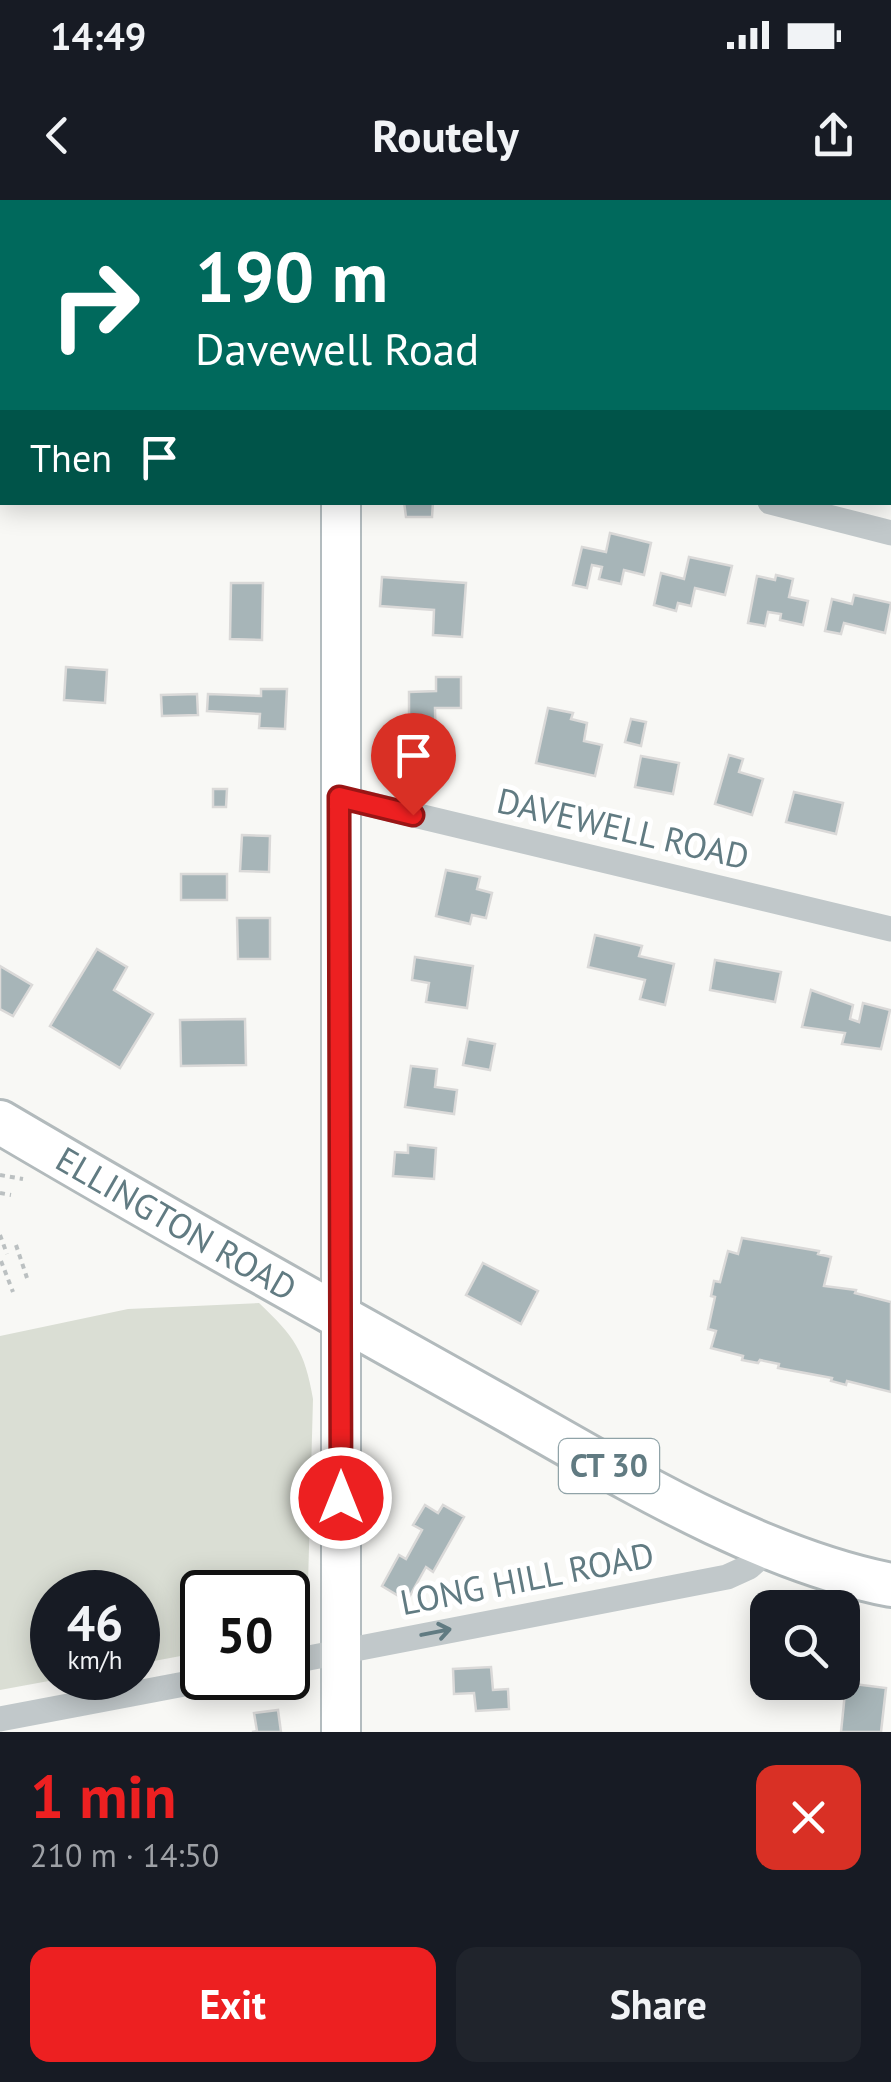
<!DOCTYPE html>
<meta charset="utf-8">
<style>
:root{--surface:#171b24;--page:#20242c;--text:#f1f3f6;--muted:#9ea1a6;--accent:#ed2021}
body{margin:0;font-family:"PT Sans",sans-serif;background:var(--page);color:var(--text);height:100vh;display:flex;flex-direction:column;font-size:38px;white-space:nowrap}
*{box-sizing:border-box;margin:0}
p{font-size:32px;color:var(--muted)}
.icon{flex:none;width:55px;height:55px;fill:none;stroke:currentColor;stroke-width:2;stroke-linecap:round;stroke-linejoin:round}
.map{position:relative;height:1532px;overflow:hidden}
.side{display:flex;flex-direction:column;background:var(--surface);flex:1}
.side>*{flex:none}
.guide{position:absolute;left:0px;top:0px;width:892px;height:305px;box-shadow:0 5px 25px #0003;background:#00695c;color:#fff;overflow:hidden}
.controls{position:absolute;left:750px;top:1390px;display:grid;gap:20px}
.controls a{display:grid;place-items:center;width:110px;height:110px;border-radius:20px;background:var(--surface);box-shadow:0 5px 25px #0003;font-size:50px}
.speed{position:absolute;left:30px;top:1370px;display:flex;gap:20px;font-size:50px;font-weight:700;text-align:center}
.speed>*{display:grid;place-content:center;width:130px;height:130px;border-radius:50%;background:var(--surface);box-shadow:0 5px 25px #0003;line-height:1}
.speed small{font-size:25px;font-weight:400}
.speed .limit{border:5px solid #111;border-radius:15px;background:#fff;color:#111}
.pin{position:absolute;display:grid;place-items:center;width:85px;height:85px;color:#fff;margin:-102px -42px;border-radius:50% 50% 50% 0;rotate:-45deg;box-shadow:0 0 10px #0007}
.pin .icon{rotate:45deg}
.me{position:absolute;width:110px;margin:-55px;rotate:0deg;stroke-linejoin:round;filter:drop-shadow(0 0 8px #0008)}
.turn{display:flex;align-items:center;gap:35px;height:210px;padding:0 30px;font-size:45px}
.turn .icon{width:130px;height:130px;stroke-width:2.5}
.turn b{display:block;font-size:70px;line-height:85px}
.then{display:flex;align-items:center;height:95px;padding:0 30px;background:#0003;gap:20px;font-size:38px}
.round{display:grid;place-items:center;flex:none;width:105px;height:105px;border-radius:20px;background:var(--page)}
.headline{display:flex;align-items:center;justify-content:space-between;height:170px;padding:0 30px}
h1{font-size:60px;font-weight:700;line-height:75px;color:var(--accent)}
.action{display:flex;gap:20px;margin-top:auto;padding:20px 30px}
.action a{flex:1;height:115px;border-radius:20px;background:var(--accent);color:#fff;font-size:40px;font-weight:700;line-height:115px;text-align:center}
.action a+a{background:var(--page);color:var(--text)}
.status{display:flex;justify-content:space-between;align-items:center;height:70px;padding:0 50px;background:var(--surface);direction:ltr}
.status svg{height:28px;fill:currentColor}
header{display:flex;justify-content:space-between;align-items:center;height:130px;padding:0 30px;background:var(--surface);font-size:45px;font-weight:700}
.map>svg:first-child{display:block}
.green{fill:#daded4}
.building{fill:#a7b5b8;stroke:#dad9d8;stroke-width:2.5}
.lines{fill:none;stroke-linecap:round;stroke-linejoin:round}
.secondary-casing{stroke:#b3bcbf;stroke-width:42}
.primary-casing{stroke:#b2babc;stroke-width:48}
.path{stroke:#bbc0c1;stroke-width:4;stroke-dasharray:5 5;stroke-linecap:butt}
.street{stroke:#c1c8ca;stroke-width:25}
.secondary{stroke:#fff;stroke-width:38}
.primary{stroke:#fff;stroke-width:42}
.oneway{stroke:#617b82}
.route-casing{stroke:#9a1515;stroke-width:25}
.route{stroke:#ed2021;stroke-width:18}
.labels{text-anchor:middle;stroke-width:10;stroke-linejoin:round;paint-order:stroke}
.shield{fill:#fff;stroke:#90a3a8;stroke-width:2.5}
.shield-label{font-size:32px;font-weight:bold;fill:#617b82}
.street-label{font-size:35px;fill:#617b82;stroke:#fff}
</style>
<div class="status"><b>14:49</b><svg viewBox="0 0 49 12"><path d="M0 12V9h3v3zM5 12V6h3v6zM10 12V3h3v9zM15 12V0h3v12zM26 1h20v11H26zM47 4h2v5h-2z"/></svg></div>
<header><svg class="icon" aria-label="back" viewBox="0 0 24 24"><path d="M15 5l-7 7 7 7"/></svg>Routely<svg class="icon" aria-label="share" viewBox="0 0 24 24"><path d="M12 15V3M7 8l5-5 5 5M5 13v7h14v-7"/></svg></header>
<div class="map">
<svg width="891" height="1532" viewBox="0 0 891 1532">
<rect width="100%" height="100%" fill="#f8f8f5"/>
<path class="green" d="M259,1103C294,1136 305,1151 313,1199L307,1421L294,1435L288,1436V1392H202V1452L138,1464V1392H52V1478H65L0,1490V1136L128,1109Z"/>
<g class="building">
<polygon points="404,302 433,302 432,317 406,317"/>
<polygon points="610,333 651,343 644,375 624,370 621,384 599,379 602,367 592,365 587,388 573,385 582,347 606,352"/>
<polygon points="689,357 732,366 725,395 695,388 691,406 678,403 676,411 654,405 661,373 684,379"/>
<polygon points="776,375 793,379 789,397 808,401 803,425 780,420 781,414 768,412 765,426 748,423 757,376 775,380"/>
<polygon points="382,377 466,383 462,437 433,435 434,410 380,406"/>
<polygon points="231,383 263,383 262,440 230,439"/>
<polygon points="854,395 891,403 885,433 844,423 841,434 825,431 832,399 852,404"/>
<polygon points="66,467 107,470 105,503 64,500"/>
<polygon points="436,477 461,477 461,508 435,508 436,565 409,565 409,492 436,491"/>
<polygon points="261,489 287,489 285,529 259,528 260,514 207,511 208,494 261,496"/>
<polygon points="197,494 198,515 162,516 161,495"/>
<polygon points="548,508 573,513 571,519 587,523 584,541 602,545 595,576 536,563"/>
<polygon points="631,519 646,522 641,546 625,542"/>
<polygon points="729,555 743,559 739,572 763,579 752,615 715,604"/>
<polygon points="641,556 679,563 673,594 635,587"/>
<polygon points="213,589 227,589 226,607 213,607"/>
<polygon points="794,592 843,603 836,634 786,622"/>
<polygon points="242,635 270,636 269,672 240,671"/>
<polygon points="446,670 480,677 477,689 492,693 486,718 472,715 470,724 436,716"/>
<rect x="181" y="674" width="46" height="26"/>
<polygon points="237,718 270,718 270,759 238,759"/>
<polygon points="595,735 642,746 639,756 674,764 665,805 640,799 645,780 588,767"/>
<polygon points="97,749 127,767 114,790 153,814 120,868 50,826"/>
<polygon points="415,757 473,766 467,808 426,802 429,783 412,780"/>
<polygon points="715,760 781,772 775,802 710,790"/>
<polygon points="0,766 32,785 13,816 0,809"/>
<polygon points="811,790 853,805 850,819 859,822 863,803 890,810 881,849 842,844 845,833 802,827"/>
<polygon points="245,819 246,865 181,866 180,820"/>
<polygon points="468,839 495,844 490,870 463,865"/>
<polygon points="411,866 437,869 435,887 457,890 454,914 405,907"/>
<polygon points="408,945 436,948 434,979 393,976 395,952 408,953"/>
<polygon points="742,1038 819,1051 818,1054 831,1057 824,1086 856,1090 855,1093 891,1102 891,1192 847,1181 846,1185 831,1181 832,1178 778,1168 779,1164 760,1160 758,1163 742,1160 743,1156 711,1148 716,1131 708,1129 715,1097 711,1096 714,1081 720,1082 728,1051 738,1054"/>
<polygon points="483,1063 538,1091 521,1124 466,1095"/>
<polygon points="425,1305 438,1313 443,1305 464,1317 433,1372 426,1367 407,1401 382,1386 399,1355 406,1359 422,1330 413,1325"/>
<polygon points="491,1467 493,1490 508,1489 509,1509 476,1511 474,1493 454,1494 453,1469"/>
<polygon points="846,1483 886,1488 881,1532 841,1532"/>
<polygon points="278,1510 281,1532 252,1532 257,1531 254,1513"/>
</g>
<g class="lines">
<g class="secondary-casing">
<g id="secondary">
<polyline points="340,0 340,2"/>
<polyline points="341,302 341,1532"/>
</g>
</g>
<g class="primary-casing">
<path id="primary" d="M0,922C161,1017 324,1108 487,1199C611,1268 750,1357 891,1385"/>
</g>
<g class="path">
<polyline points="0,975 23,979"/>
<polyline points="0,993 11,995"/>
<polyline points="0,1035 7,1054"/>
<polyline points="16,1045 27,1078"/>
<polyline points="1,1061 13,1092"/>
</g>
<g class="street">
<polyline points="770,302 891,333"/>
<polyline points="339,597 891,729"/>
<polyline points="288,1462 727,1377 749,1367 771,1348"/>
<polyline points="0,1519 216,1478"/>
</g>
<use href="#secondary" class="secondary"/>
<use href="#primary" class="primary"/>
</g>
<defs><path id="oneway-shaft" d="M-6 0H5M1.5-3L5.5 0L1.5 3" fill="none" stroke-width="1.6" stroke-linecap="round" stroke-linejoin="round" transform="scale(2.5)"/></defs>
<use class="oneway" href="#oneway-shaft" transform="translate(436 1432) rotate(-11)"/>
<g class="lines">
<g class="route-casing">
<polyline id="route" points="341,1298 339,597 413,615"/>
</g>
<use href="#route" class="route"/>
</g>
<g class="labels">
<rect class="shield" x="559" y="1239" width="100" height="54" rx="8"/>
<g class="shield-label">
<text x="609" y="1277">CT 30</text>
</g>
<g class="street-label">
<text transform="translate(623 629) rotate(13)" y="12">DAVEWELL ROAD</text>
<text transform="translate(176 1024) rotate(30)" y="12">ELLINGTON ROAD</text>
<text transform="translate(527 1379) rotate(-11)" y="12">LONG HILL ROAD</text>
</g>
</g>
</svg>
<div class="controls">
<a><svg class="icon" aria-label="search" viewBox="0 0 24 24"><circle cx="10" cy="10" r="6"/><path d="M15 15l6 6"/></svg></a>
</div>
<div class="speed"><div>46<small>km/h</small></div><div class="limit">50</div></div>
<div class="pin" style="left:413px;top:615px;background:#d93025"><svg class="icon" aria-label="arrive" viewBox="0 0 24 24"><path d="M6 21V4h12l-3 4 3 4H6"/></svg></div>
<svg class="me" style="left:341px;top:1298px" viewBox="-20 -20 40 40"><circle r="17" fill="#ed2021" stroke="#fff" stroke-width="3"/><path d="M0-11L8 9 0 5-8 9z" fill="#fff"/></svg>
<div class="guide">
<div class="turn"><svg class="icon" aria-label="right" viewBox="0 0 24 24"><path d="M7 20v-9h11M14 6l5 5-5 5"/></svg><div><b>190 m</b>Davewell Road</div></div>
<div class="then">Then<svg class="icon" aria-label="arrive" viewBox="0 0 24 24"><path d="M6 21V4h12l-3 4 3 4H6"/></svg></div>
</div>
</div>
<section class="side">
<div class="headline"><div><h1>1 min</h1><p>210 m · 14:50</p></div><a class="round" style="background:#d93025;color:#fff"><svg class="icon" aria-label="close" viewBox="0 0 24 24"><path d="M6 6l12 12M18 6L6 18"/></svg></a></div>
<div class="action"><a>Exit</a><a>Share</a></div>
</section>
